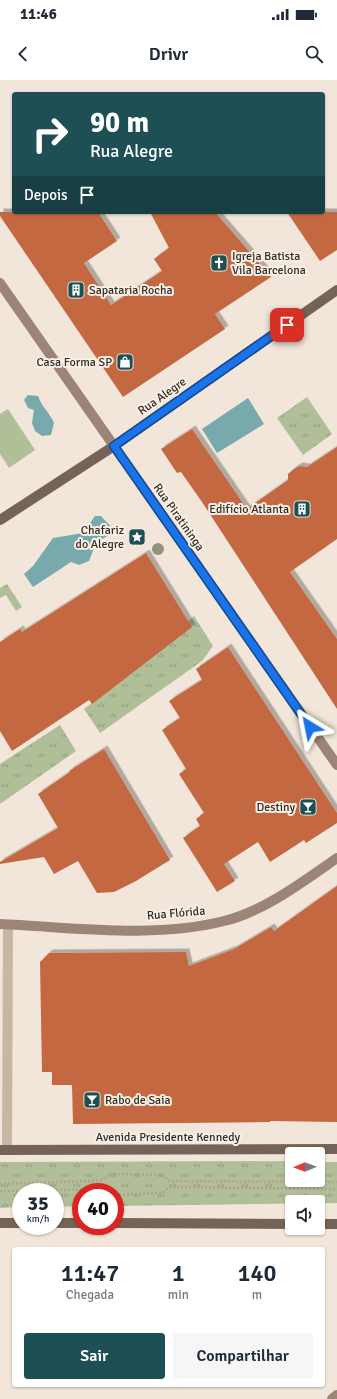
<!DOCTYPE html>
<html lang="pt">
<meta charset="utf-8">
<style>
:root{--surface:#fff;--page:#f6f6f7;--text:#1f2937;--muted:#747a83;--accent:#1d4f55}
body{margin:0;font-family:Signika,sans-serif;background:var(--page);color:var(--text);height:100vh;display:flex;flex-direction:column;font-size:15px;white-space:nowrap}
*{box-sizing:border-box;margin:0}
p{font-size:13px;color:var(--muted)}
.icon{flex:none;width:22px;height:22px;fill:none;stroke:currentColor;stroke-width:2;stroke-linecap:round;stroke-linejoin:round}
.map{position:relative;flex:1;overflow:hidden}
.sheet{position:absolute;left:12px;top:1167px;width:313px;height:140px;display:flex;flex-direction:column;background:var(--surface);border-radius:4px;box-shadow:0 1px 3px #0004}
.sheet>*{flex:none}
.top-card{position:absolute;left:12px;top:12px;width:313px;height:122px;border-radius:4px;box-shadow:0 1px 3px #0004;background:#1d4f55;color:#fff;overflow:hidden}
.needle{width:26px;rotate:269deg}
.fabs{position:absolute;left:285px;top:1067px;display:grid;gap:8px}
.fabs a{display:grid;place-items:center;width:40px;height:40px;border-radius:4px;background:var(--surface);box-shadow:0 1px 3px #0004;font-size:20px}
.speed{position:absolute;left:12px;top:1103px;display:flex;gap:8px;font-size:20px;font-weight:700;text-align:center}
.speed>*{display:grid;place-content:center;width:52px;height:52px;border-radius:50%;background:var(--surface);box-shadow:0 1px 3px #0004;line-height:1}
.speed small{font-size:10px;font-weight:400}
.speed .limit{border:6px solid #d22;background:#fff;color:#111}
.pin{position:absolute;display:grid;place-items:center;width:34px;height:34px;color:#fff;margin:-17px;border-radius:8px;box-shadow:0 2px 6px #0006}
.me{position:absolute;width:44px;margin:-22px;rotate:325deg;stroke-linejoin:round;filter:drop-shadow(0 0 3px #0008)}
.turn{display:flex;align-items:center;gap:14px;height:84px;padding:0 12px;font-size:18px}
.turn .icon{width:52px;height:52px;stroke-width:2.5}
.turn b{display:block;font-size:28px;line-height:34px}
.then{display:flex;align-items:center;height:38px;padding:0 12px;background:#0003;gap:8px;font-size:15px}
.eta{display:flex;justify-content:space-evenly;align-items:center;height:68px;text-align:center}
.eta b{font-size:24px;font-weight:600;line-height:28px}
.cta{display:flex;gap:8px;margin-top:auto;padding:8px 12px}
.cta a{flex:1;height:46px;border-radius:4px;background:var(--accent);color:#fff;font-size:16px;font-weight:600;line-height:46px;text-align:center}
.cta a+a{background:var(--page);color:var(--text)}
.status{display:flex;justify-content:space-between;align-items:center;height:28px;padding:0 20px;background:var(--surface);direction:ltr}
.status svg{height:11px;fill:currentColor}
header{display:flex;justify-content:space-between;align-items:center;height:52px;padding:0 12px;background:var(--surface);font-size:18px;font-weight:600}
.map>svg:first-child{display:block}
.grass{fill:url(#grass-tufts)}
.pitch{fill:#b1bf99}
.water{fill:#78a9ad}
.building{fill:#c46743;filter:url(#shadow)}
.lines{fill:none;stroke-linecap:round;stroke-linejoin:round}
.path{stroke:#b4a08f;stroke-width:2.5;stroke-dasharray:2 2;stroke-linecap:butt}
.street{stroke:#c8b6a5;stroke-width:10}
.secondary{stroke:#9c8577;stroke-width:10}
.primary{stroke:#766357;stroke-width:10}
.tree{fill:#919579}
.route-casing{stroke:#114b97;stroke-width:10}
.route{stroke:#1a73e8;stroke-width:7}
.labels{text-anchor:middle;stroke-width:4;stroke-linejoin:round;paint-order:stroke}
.poi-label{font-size:12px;fill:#342b26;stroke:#f9f0e5;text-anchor:end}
.street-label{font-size:12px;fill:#342b26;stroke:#f9f0e5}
</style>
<div class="status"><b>11:46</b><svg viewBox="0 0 49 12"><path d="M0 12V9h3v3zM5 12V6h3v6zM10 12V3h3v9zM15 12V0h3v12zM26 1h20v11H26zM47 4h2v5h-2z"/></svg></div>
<header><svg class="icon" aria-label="back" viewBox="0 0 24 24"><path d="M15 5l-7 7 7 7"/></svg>Drivr<svg class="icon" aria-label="search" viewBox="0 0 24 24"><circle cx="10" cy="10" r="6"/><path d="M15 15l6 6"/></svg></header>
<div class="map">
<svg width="337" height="1319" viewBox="0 0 337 1319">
<defs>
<pattern id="grass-tufts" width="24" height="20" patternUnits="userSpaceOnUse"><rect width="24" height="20" fill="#b1bf99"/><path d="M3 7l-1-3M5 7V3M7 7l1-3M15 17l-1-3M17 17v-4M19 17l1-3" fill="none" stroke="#919b7d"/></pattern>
<filter id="shadow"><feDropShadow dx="3.5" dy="-3.5" stdDeviation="0" flood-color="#0004"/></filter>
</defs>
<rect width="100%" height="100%" fill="#f1e6d9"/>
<g class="grass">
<polygon points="307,317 332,354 303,375 277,338"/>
<polygon points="7,504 22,527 16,531 6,515 0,518 0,508"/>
<polygon points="194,536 213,566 202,581 100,653 84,629 191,547 188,541"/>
<polygon points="60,645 76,671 0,724 0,684"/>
<polygon points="292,1081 292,1100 318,1100 318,1082 337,1082 337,1123 115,1126 115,1112 81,1112 81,1126 55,1127 55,1112 21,1112 21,1127 0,1128 0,1082"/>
</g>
<polygon class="pitch" points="8,329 35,370 9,388 0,374 0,334"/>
<g class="water">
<path d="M28,315L38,316C42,328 49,331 54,343L51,355L42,356L35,351L32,343L34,330L28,328L24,320Z"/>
<polygon points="248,318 264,344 217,373 202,349"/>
<polygon points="95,436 101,436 115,451 96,463 89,481 79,485 71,482 33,507 24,494 33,486 53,458 83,453"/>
</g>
<g class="building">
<polygon points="0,132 98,132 117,161 84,183 111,225 162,191 154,179 169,168 150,132 215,132 271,197 215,234 225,249 123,317 0,136"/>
<polygon points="287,132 337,132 337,170 320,181"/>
<polygon points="192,349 247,429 288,400 288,394 294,389 299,386 307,387 337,367 337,459 290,492 337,559 337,629 202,422 181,392 177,393 161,369"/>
<polygon points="146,473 192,547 92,624 89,620 12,671 0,651 0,562 20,549 22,552"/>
<polygon points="228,567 337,733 337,743 306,763 304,760 270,782 258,762 224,784 235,801 217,812 183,758 200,746 196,739 204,733 179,694 186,689 162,650 180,638 169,621 202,600 196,589"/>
<polygon points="104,669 170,780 136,801 114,812 97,813 78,781 54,794 44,777 0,784 0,782 58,748 38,714 70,692 69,691"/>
<polygon points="337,806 337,1042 270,1041 270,1042 73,1044 72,1005 52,1005 52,992 42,992 40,882 49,873 186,872 189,886 234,869 271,847 274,851"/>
</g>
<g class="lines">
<g class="path">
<polyline points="0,1104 89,1101 101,1100 111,1094 161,1095 170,1101 337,1102"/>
<polyline points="0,1111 101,1109 105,1112"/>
<polyline points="115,1115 162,1113 170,1107 337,1109"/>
</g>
<polyline class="street" points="7,1070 8,845"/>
<g class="secondary">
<polyline points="0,203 337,685"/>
<path d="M0,844C72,847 153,859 224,841C263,832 304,801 337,778"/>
<polyline points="332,1319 337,1315"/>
</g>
<g class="primary">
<polyline points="0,440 114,366 337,210"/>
<polyline points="0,1070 337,1069"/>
<polyline points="0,1143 21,1143"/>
<polyline points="55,1143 81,1143"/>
<polyline points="115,1143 292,1144"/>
<polyline points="318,1144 337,1144"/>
</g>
</g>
<circle class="tree" cx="158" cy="469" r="6"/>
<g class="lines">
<g class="route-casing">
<polyline id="route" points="287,245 114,366 310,647"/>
</g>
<use href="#route" class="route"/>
</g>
<defs>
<g id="church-square" transform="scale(0.9)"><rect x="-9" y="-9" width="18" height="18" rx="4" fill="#1d4f55" stroke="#f9f0e5"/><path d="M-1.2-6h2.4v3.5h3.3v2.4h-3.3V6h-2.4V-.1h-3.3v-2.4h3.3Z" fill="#fff"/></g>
<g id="building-square" transform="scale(0.9)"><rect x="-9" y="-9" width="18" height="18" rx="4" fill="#1d4f55" stroke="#f9f0e5"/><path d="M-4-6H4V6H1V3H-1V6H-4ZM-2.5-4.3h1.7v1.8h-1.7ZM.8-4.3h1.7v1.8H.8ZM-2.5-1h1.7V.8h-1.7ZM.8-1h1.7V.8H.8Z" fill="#fff"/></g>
<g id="shop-square" transform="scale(0.9)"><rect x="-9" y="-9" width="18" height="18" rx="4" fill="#1d4f55" stroke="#f9f0e5"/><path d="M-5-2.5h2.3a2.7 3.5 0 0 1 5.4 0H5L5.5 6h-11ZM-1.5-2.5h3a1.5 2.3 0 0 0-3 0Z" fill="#fff"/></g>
<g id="sight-square" transform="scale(0.9)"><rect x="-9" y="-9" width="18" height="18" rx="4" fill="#1d4f55" stroke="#f9f0e5"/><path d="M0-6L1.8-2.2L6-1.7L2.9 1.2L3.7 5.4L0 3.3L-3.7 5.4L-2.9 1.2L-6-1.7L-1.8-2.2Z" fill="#fff"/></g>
<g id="bar-square" transform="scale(0.9)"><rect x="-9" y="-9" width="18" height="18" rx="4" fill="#1d4f55" stroke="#f9f0e5"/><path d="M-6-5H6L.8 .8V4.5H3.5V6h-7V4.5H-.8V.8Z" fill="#fff"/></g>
</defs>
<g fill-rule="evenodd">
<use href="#church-square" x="219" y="183"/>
<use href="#building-square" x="76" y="210"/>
<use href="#shop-square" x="125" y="282"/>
<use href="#building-square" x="302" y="429"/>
<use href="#sight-square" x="137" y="457"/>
<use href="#bar-square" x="308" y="727"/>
<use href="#bar-square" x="92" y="1020"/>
</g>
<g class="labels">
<g class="poi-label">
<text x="232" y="180" text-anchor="start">Igreja Batista<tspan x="232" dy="14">Vila Barcelona</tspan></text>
<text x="89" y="214" text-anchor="start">Sapataria Rocha</text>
<text x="112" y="286">Casa Forma SP</text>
<text x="289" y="433">Edifício Atlanta</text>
<text x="124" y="454">Chafariz<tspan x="124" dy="14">do Alegre</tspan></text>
<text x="295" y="731">Destiny</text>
<text x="105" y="1024" text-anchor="start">Rabo de Saia</text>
</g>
<g class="street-label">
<text transform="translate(162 316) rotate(-35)" y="4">Rua Alegre</text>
<text transform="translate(179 437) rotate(55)" y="4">Rua Piratininga</text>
<text transform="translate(176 833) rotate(-5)" y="4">Rua Flórida</text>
<text x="168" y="1061">Avenida Presidente Kennedy</text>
</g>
</g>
</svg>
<div class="fabs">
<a><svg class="needle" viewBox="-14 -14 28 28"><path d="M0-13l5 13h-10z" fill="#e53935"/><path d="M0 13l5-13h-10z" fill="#747a83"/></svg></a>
<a><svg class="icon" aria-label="sound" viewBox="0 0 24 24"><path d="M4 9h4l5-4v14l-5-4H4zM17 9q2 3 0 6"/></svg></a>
</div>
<div class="speed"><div>35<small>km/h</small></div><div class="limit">40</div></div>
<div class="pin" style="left:287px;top:245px;background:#d93025"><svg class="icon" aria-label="arrive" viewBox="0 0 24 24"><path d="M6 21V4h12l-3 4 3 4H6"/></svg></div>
<svg class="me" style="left:310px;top:647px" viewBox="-20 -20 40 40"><path d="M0-17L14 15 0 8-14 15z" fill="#1a73e8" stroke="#fff" stroke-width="4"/></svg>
<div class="top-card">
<div class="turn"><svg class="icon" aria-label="right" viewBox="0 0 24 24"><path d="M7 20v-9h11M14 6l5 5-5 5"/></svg><div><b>90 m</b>Rua Alegre</div></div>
<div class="then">Depois<svg class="icon" aria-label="arrive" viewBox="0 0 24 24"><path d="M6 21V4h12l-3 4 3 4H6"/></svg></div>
</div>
<section class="sheet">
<div class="eta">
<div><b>11:47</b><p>Chegada</p></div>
<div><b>1</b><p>min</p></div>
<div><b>140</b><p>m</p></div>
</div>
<div class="cta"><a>Sair</a><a>Compartilhar</a></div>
</section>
</div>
